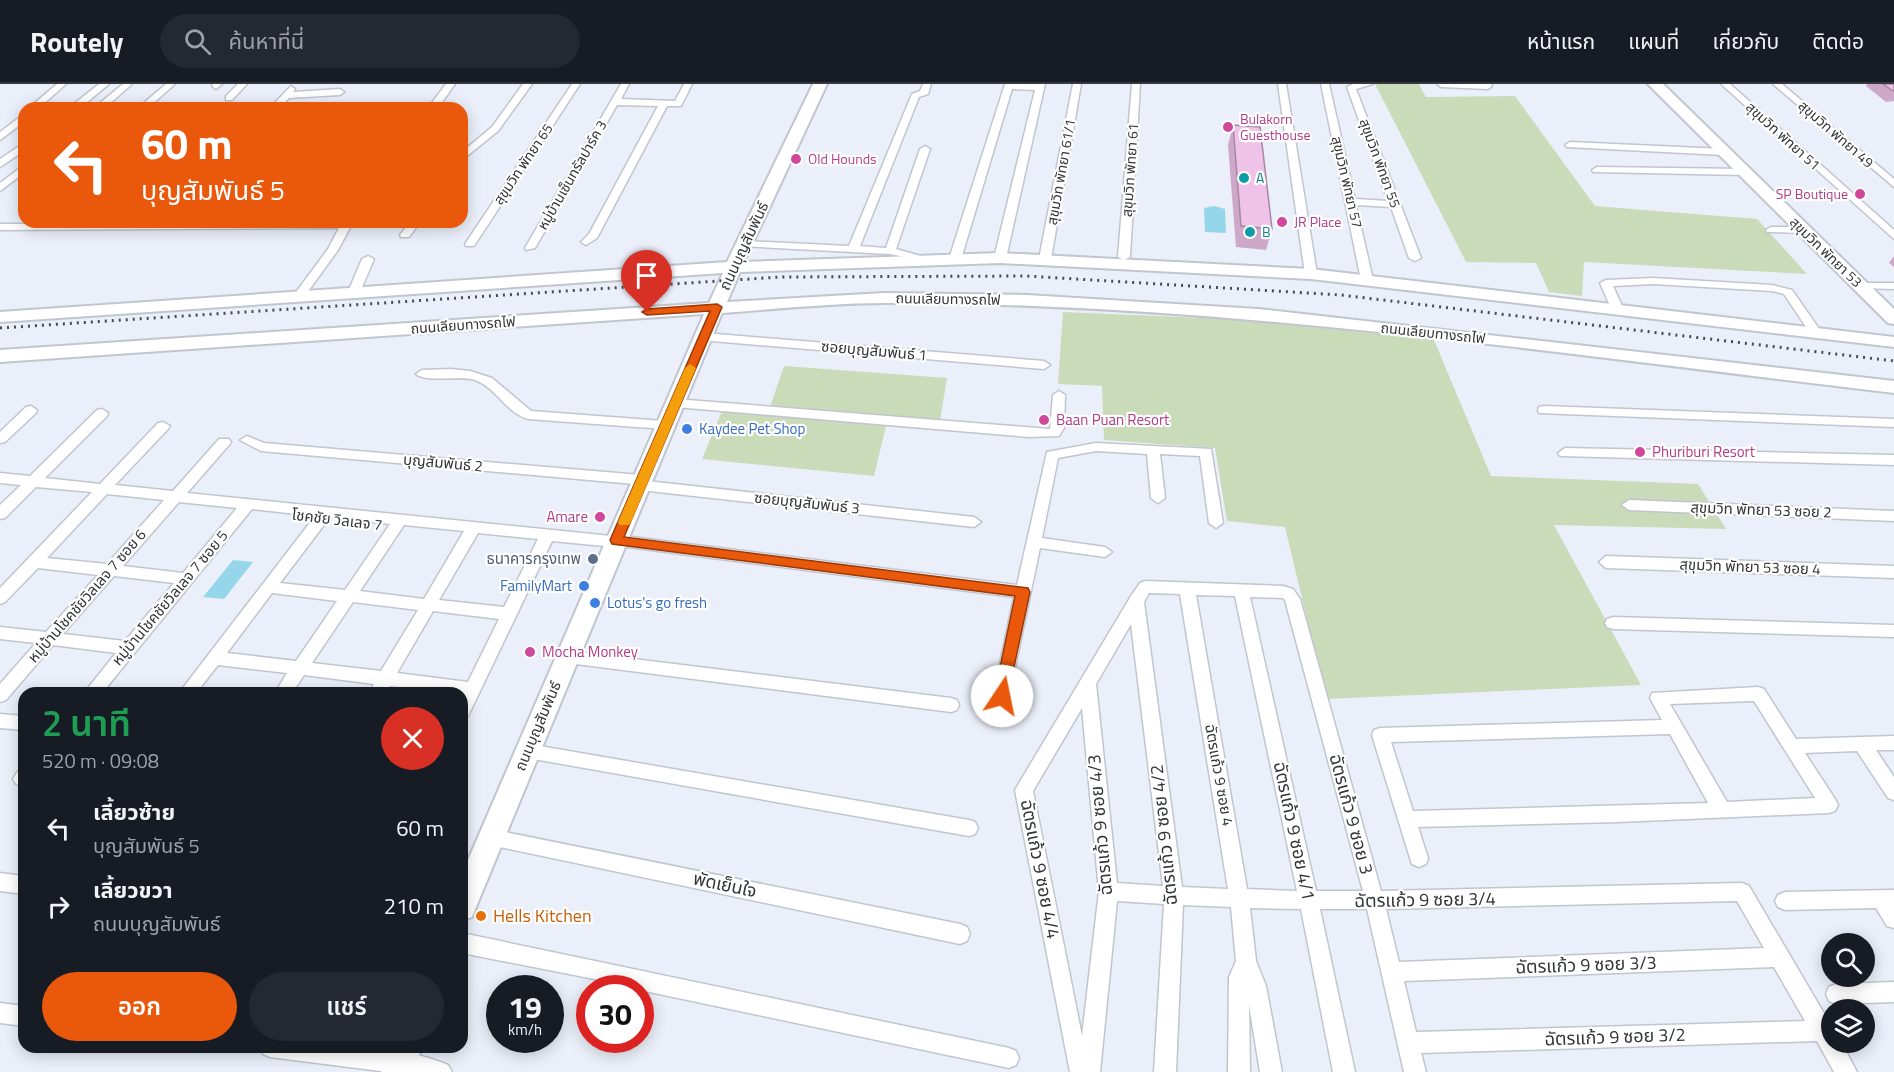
<!DOCTYPE html>
<html lang="th">
<meta charset="utf-8">
<style>
:root{--surface:#171b24;--page:#242831;--text:#f1f3f6;--muted:#9ea1a6;--line:#363941;--accent:#ea580c}
body{margin:0;font-family:"Titillium Web","Noto Sans Thai",sans-serif;background:var(--page);color:var(--text);height:100vh;display:flex;flex-direction:column;font-size:22px;white-space:nowrap}
*{box-sizing:border-box;margin:0}
p{font-size:20px;color:var(--muted)}
.icon{flex:none;width:33px;height:33px;fill:none;stroke:currentColor;stroke-width:2;stroke-linecap:round;stroke-linejoin:round}
.map{position:relative;flex:1;overflow:hidden}
.sheet{position:absolute;left:18px;top:603px;width:450px;height:366px;display:flex;flex-direction:column;background:var(--surface);border-radius:18px;box-shadow:0 3px 15px #0003}
.sheet>*{flex:none}
.hud{position:absolute;left:18px;top:18px;width:450px;height:126px;border-radius:18px;box-shadow:0 3px 15px #0003;background:#ea580c;color:#fff;overflow:hidden}
.fabs{position:absolute;left:1821px;top:849px;display:grid;gap:12px}
.fabs a{display:grid;place-items:center;width:54px;height:54px;border-radius:50%;background:var(--surface);box-shadow:0 3px 15px #0003;font-size:30px}
.speed{position:absolute;left:486px;top:891px;display:flex;gap:12px;font-size:30px;font-weight:700;text-align:center}
.speed>*{display:grid;place-content:center;width:78px;height:78px;border-radius:50%;background:var(--surface);box-shadow:0 3px 15px #0003;line-height:1}
.speed small{font-size:15px;font-weight:400}
.speed .limit{border:9px solid #d22;background:#fff;color:#111}
.pin{position:absolute;display:grid;place-items:center;width:51px;height:51px;color:#fff;margin:-62px -26px;border-radius:50% 50% 50% 0;rotate:-45deg;box-shadow:0 0 6px #0007}
.pin .icon{rotate:45deg}
.me{position:absolute;width:66px;margin:-33px;rotate:11deg;stroke-linejoin:round;filter:drop-shadow(0 0 4px #0008)}
.turn{display:flex;align-items:center;gap:21px;height:126px;padding:0 24px;font-size:27px}
.turn .icon{width:78px;height:78px;stroke-width:2.5}
.turn b{display:block;font-size:42px;line-height:51px}
.round{display:grid;place-items:center;flex:none;width:63px;height:63px;border-radius:32px;background:var(--page)}
.headline{display:flex;align-items:center;justify-content:space-between;height:102px;padding:0 24px}
h1{font-size:36px;font-weight:600;line-height:45px;color:#1e9e55}
.primary-button{display:flex;gap:12px;margin-top:auto;padding:12px 24px}
.primary-button a{flex:1;height:69px;border-radius:36px;background:var(--accent);color:#fff;font-size:24px;font-weight:600;line-height:69px;text-align:center}
.primary-button a+a{background:var(--page);color:var(--text)}
ul{padding:0;list-style:none}
li{display:flex;align-items:center;gap:18px;height:78px;padding:0 24px}
li div{flex:1}
li b{display:block;font-size:22px}
li em{font-style:normal}
header{display:flex;align-items:center;gap:36px;box-sizing:border-box;height:84px;padding:0 30px;background:var(--surface);border-bottom:2px solid var(--line)}
header strong{font-size:28px}
nav{display:flex;gap:33px;margin-inline-start:auto;font-size:21px}
.search{width:420px;height:54px;background:var(--page);display:flex;align-items:center;gap:15px;box-sizing:border-box;padding:0 21px;border-radius:33px;color:var(--muted);font-size:22px}
.map>svg:first-child{display:block}
.green{fill:#cadbba}
.water{fill:#96d6ea}
.lines{fill:none;stroke-linecap:round;stroke-linejoin:round}
.street-casing{stroke:#c0c5cf;stroke-width:3}
.secondary-casing{stroke:#c0c5cf;stroke-width:4}
.street{fill:#fff;fill-rule:evenodd}
.secondary{fill:#fff;fill-rule:evenodd}
.rail{stroke:#494c4f;stroke-width:3;stroke-dasharray:2 5;stroke-linecap:butt}
.wall{fill:#cea8c8}
.building{fill:#efc3e9;stroke:#a788a3;stroke-width:1.5}
.route{fill:#ea580c;stroke:#983908;stroke-width:1.5}
.slow{fill:#f59e0b}
.hotel-dot{fill:#d1479c;stroke:#fff;stroke-width:2}
.culture-dot{fill:#0f9aa8;stroke:#fff;stroke-width:2}
.shop-dot{fill:#3f7fe0;stroke:#fff;stroke-width:2}
.service-dot{fill:#5c6f8a;stroke:#fff;stroke-width:2}
.food-dot{fill:#e8710a;stroke:#fff;stroke-width:2}
.labels{text-anchor:middle;stroke-width:4.5;stroke-linejoin:round;paint-order:stroke}
.far-hotel-label{font-size:14px;fill:#b23c85;stroke:#fff;text-anchor:start}
.far-street-label{font-size:14px;fill:#323437;stroke:#fff}
.far-culture-label{font-size:14px;fill:#0d838f;stroke:#fff;text-anchor:start}
.street-label{font-size:15px;fill:#323437;stroke:#fff}
.hotel-label{font-size:15px;fill:#b23c85;stroke:#fff;text-anchor:start}
.shop-label{font-size:15px;fill:#366cbe;stroke:#fff;text-anchor:start}
.service-label{font-size:15px;fill:#4e5e75;stroke:#fff;text-anchor:end}
.near-street-label{font-size:18px;fill:#323437;stroke:#fff}
.near-food-label{font-size:18px;fill:#c56008;stroke:#fff;text-anchor:start}
</style>
<header>
<strong>Routely</strong>
<div class="search"><svg class="icon" aria-label="search" viewBox="0 0 24 24"><circle cx="10" cy="10" r="6"/><path d="M15 15l6 6"/></svg>ค้นหาที่นี่</div>
<nav><a>หน้าแรก</a><a>แผนที่</a><a>เกี่ยวกับ</a><a>ติดต่อ</a></nav>
</header>
<div class="map">
<svg width="1894" height="988" viewBox="0 0 1894 988">
<rect width="100%" height="100%" fill="#eaeff9"/>
<g class="green">
<polygon points="1375,0 1419,0 1426,13 1515,12 1595,122 1757,135 1807,190 1584,178 1582,212 1549,208 1536,179 1466,178"/>
<polygon points="1063,228 1250,236 1434,256 1491,392 1698,400 1726,445 1554,441 1641,601 1326,615 1285,443 1227,437 1215,364 1104,356 1102,302 1058,300"/>
<polygon points="784,282 947,294 940,336 770,323"/>
<polygon points="722,327 886,342 874,392 702,375"/>
</g>
<g class="water">
<polygon points="1214,122 1225,125 1226,149 1205,148 1204,124"/>
<polygon points="233,476 253,478 224,515 203,513"/>
</g>
<g class="lines">
<g class="street-casing">
<g id="street">
<polygon points="57,0 66,0 39,24 29,24"/>
<polygon points="99,0 109,0 80,24 69,24"/>
<polygon points="123,0 132,0 105,24 94,24"/>
<polygon points="166,0 175,0 148,24 138,24"/>
<polygon points="213,0 222,0 216,5 212,2"/>
<polygon points="238,0 247,0 232,16 226,16 226,12"/>
<polygon points="446,0 455,0 438,24 428,24"/>
<polygon points="523,0 532,0 498,47 462,76 462,68 492,43"/>
<polygon points="572,0 580,0 474,162 466,162 465,160"/>
<polygon points="621,0 629,0 621,15 675,17 684,0 692,0 681,22 667,22 597,154 586,161 581,158 589,150 658,22 617,21 535,164 526,166 525,164"/>
<polygon points="923,0 931,0 928,10 919,13 860,162 886,164 920,65 925,62 930,65 896,165 924,173 924,177 890,170 741,162 740,160 745,157 849,162 912,10 920,7"/>
<polygon points="1005,0 1045,0 1006,174 1000,177 994,174 1035,6 1012,5 961,175 959,177 951,177 949,175"/>
<polygon points="1073,0 1081,0 1051,175 1045,178 1039,175"/>
<polygon points="1132,0 1140,0 1130,173 1124,176 1118,173"/>
<polygon points="1278,0 1286,0 1317,190 1311,193 1305,190"/>
<polygon points="1321,0 1329,0 1355,115 1388,117 1347,3 1353,0 1373,0 1356,5 1421,174 1415,177 1409,174 1391,123 1356,121 1373,196 1367,199 1361,196"/>
<polygon points="1437,0 1491,0 1492,2 1488,5 1441,3"/>
<polygon points="1721,0 1730,0 1894,146 1894,155"/>
<polygon points="1773,0 1782,0 1894,95 1894,103"/>
<polygon points="291,2 295,5 293,8 340,5 344,8 340,11 289,14 280,24 270,24"/>
<polygon points="24,30 24,38 0,56 0,48"/>
<polygon points="1570,58 1723,65 1728,68 1723,71 1567,63 1565,61"/>
<polygon points="24,59 24,67 0,83 0,75"/>
<polygon points="24,81 24,89 0,107 0,99"/>
<polygon points="1597,83 1744,85 1749,88 1744,91 1593,88 1592,86"/>
<polygon points="353,138 338,166 304,213 300,214 294,211 328,165 339,144 0,146 0,140"/>
<polygon points="410,138 420,138 409,153 401,153 400,151"/>
<polygon points="1771,143 1804,143 1809,146 1804,149 1767,148 1766,146"/>
<polygon points="368,172 374,175 360,208 354,211 350,210 348,208 362,175"/>
<polygon points="1653,194 1772,201 1792,206 1822,249 1820,252 1812,252 1784,210 1772,207 1653,200 1613,202 1623,224 1617,227 1611,224 1600,199 1606,196"/>
<polygon points="1860,199 1894,199 1894,205 1856,204 1854,202"/>
<polygon points="704,249 1044,277 1050,281 1044,285 700,256 698,253"/>
<path d="M451,285L470,287L492,294L531,327L664,337L671,341L664,345L528,335C506,329 497,304 475,296C460,291 425,299 416,290L422,286Z"/>
<polygon points="1059,307 1065,311 1064,344 1059,352 1029,353 675,323 669,319 675,315 1050,345 1053,311"/>
<polygon points="31,322 37,326 36,329 5,358 0,359 0,348 26,323"/>
<polygon points="1544,322 1894,335 1894,343 1539,329 1538,326 1539,323"/>
<path d="M102,325L108,329L107,332L45,394L100,400L158,339L163,338L170,342L168,345L115,401L173,407L219,355H229L231,358L229,361L187,409L611,452L616,451L1017,501L1047,368L1096,359L1211,365L1223,439L1216,444L1209,439L1200,372L1160,370L1165,414L1158,419L1151,414L1147,370L1096,367L1058,374L1042,454L1105,463L1112,468L1105,473L1040,464L1009,612L1007,617L1001,619L995,617L993,612L1014,513L620,462L615,463L552,457L468,632L462,634V609L390,602L386,609H369L374,600L304,591L292,609H275L287,589L218,581L196,609H179L315,432L252,425L102,609H84L116,569L53,561L6,616L0,618V600L36,559L0,555V543L46,548L98,491L38,484L5,518L0,520V504L92,408L36,403L5,434L0,435V421L21,401L0,399V389L30,392L97,326ZM107,410L164,416L107,480L47,474ZM179,418L237,424L183,489L123,482ZM330,433L390,440L345,506L280,499ZM404,441L464,447L424,515L360,507ZM478,449L538,455L504,523L439,516ZM114,492L174,499L125,557L63,550ZM272,509L337,517L296,577L227,569ZM353,518L418,526L381,587L312,579ZM433,527L499,535L468,598L397,589Z"/>
<polygon points="247,352 264,359 641,391 646,393 647,397 974,433 981,438 974,443 640,406 635,404 634,400 261,367 240,356"/>
<polygon points="1565,364 1894,371 1894,381 1560,372 1558,369"/>
<polygon points="1629,416 1894,427 1894,437 1629,426 1622,421"/>
<polygon points="1606,472 1894,482 1894,494 1606,484 1599,478"/>
<path d="M1145,497L1283,502L1293,505L1300,515L1381,807L1742,799L1749,802L1832,943V958H1841L1857,988H1834L1817,957L1421,969L1426,988H1404L1367,825H1320L1355,988H1333L1301,825L1250,824L1256,877L1266,902L1282,988H1260L1249,921L1250,988H1228L1229,893L1236,877L1231,823L1183,821L1176,988H1154L1164,820L1117,817L1100,988H1070L1015,706L1131,512L1140,499ZM1149,509L1180,510L1228,805L1182,803L1144,518ZM1196,511L1235,512L1297,807L1247,805ZM1250,513L1283,514L1285,516L1363,807H1316ZM1131,540L1163,802L1117,799L1096,600ZM1082,624L1099,807L1082,952L1033,707ZM1737,817L1764,864L1399,878L1386,825ZM1774,883L1805,937L1416,948L1404,897Z"/>
<polygon points="1613,533 1894,541 1894,553 1613,545 1607,543 1605,539 1607,535"/>
<polygon points="568,567 951,614 957,616 959,621 957,626 951,628 568,579 562,578 560,573 562,568"/>
<path d="M1758,603L1764,605L1796,655L1894,652V666H1876L1894,693V716L1888,714L1857,667L1805,669L1835,715L1838,721L1835,727L1829,729L1618,738L1418,743L1428,774L1426,780L1419,783L1412,780L1410,774L1372,651L1374,646L1380,644L1662,636L1650,614L1652,609ZM1754,617L1815,714L1727,718L1670,620ZM1670,650L1708,719L1413,727L1391,658Z"/>
<polygon points="0,630 24,632 24,646 0,644"/>
<polygon points="528,660 969,736 975,738 978,744 975,750 969,752 528,674 522,672 519,667 522,662"/>
<polygon points="24,684 24,702 22,703 16,700 13,695 18,687"/>
<polygon points="490,745 960,840 967,843 970,850 967,857 960,860 490,761 484,759 481,753 484,747"/>
<polygon points="0,789 24,792 24,810 0,807"/>
<polygon points="1894,806 1894,844 1887,842 1876,824 1785,826 1778,823 1775,817 1778,811 1785,808"/>
<polygon points="462,849 1009,964 1016,967 1019,974 1016,981 1009,984 640,906 640,904 462,869"/>
<polygon points="1894,898 1894,918 1836,920 1829,917 1826,910 1829,903 1836,900"/>
<polygon points="0,919 24,922 24,942 0,939"/>
<path d="M260,963C321,963 391,957 448,981L452,988H388L270,973L263,970Z"/>
</g>
</g>
<g class="secondary-casing">
<g id="secondary">
<path d="M813,0H827L744,178L1000,169L1311,185L1894,253V263L1311,195L1000,179L740,188L727,218L884,209L1027,211L1258,225L1894,297V309C1560,270 1225,219 887,219C832,219 777,225 722,229L476,823L472,833L462,837V790L704,230L0,278V266L709,219L723,189L0,238V228L727,178Z"/>
<polygon points="1648,0 1663,0 1894,225 1894,240 1888,239"/>
<polygon points="390,963 422,963 413,988 381,988"/>
</g>
</g>
<use href="#street" class="street"/>
<use href="#secondary" class="secondary"/>
<polyline class="rail" points="0,244 780,193 1026,192 1341,211 1894,277"/>
</g>
<g class="wall">
<polygon points="1867,0 1894,0 1894,17 1886,18 1866,2"/>
<polygon points="1233,41 1272,145 1266,166 1236,163 1228,61"/>
<polygon points="1894,172 1894,183 1889,179"/>
</g>
<g class="building">
<polygon points="1883,0 1894,0 1894,7 1893,7"/>
<polygon points="1233,41 1260,43 1272,145 1241,142"/>
</g>
<polygon class="route" points="717,220 722,223 624,453 1028,504 1030,508 1007,616 1002,618 994,612 1015,512 612,460 610,456 710,227 647,231 642,228 647,225"/>
<polygon class="slow" points="690,280 696,284 631,438 629,441 619,441 618,438 685,284"/>
<g class="hotel-dot">
<circle cx="1228" cy="43" r="6"/>
<circle cx="796" cy="75" r="6"/>
<circle cx="1860" cy="110" r="6"/>
<circle cx="1282" cy="138" r="6"/>
<circle cx="1044" cy="336" r="6"/>
<circle cx="1640" cy="368" r="6"/>
<circle cx="600" cy="433" r="6"/>
<circle cx="530" cy="568" r="6"/>
</g>
<g class="culture-dot">
<circle cx="1244" cy="94" r="6"/>
<circle cx="1250" cy="148" r="6"/>
</g>
<g class="shop-dot">
<circle cx="687" cy="345" r="6"/>
<circle cx="584" cy="502" r="6"/>
<circle cx="595" cy="519" r="6"/>
</g>
<circle class="service-dot" cx="593" cy="475" r="6"/>
<circle class="food-dot" cx="481" cy="832" r="6"/>
<g class="labels">
<g class="far-hotel-label">
<text x="1240" y="40">Bulakorn<tspan x="1240" dy="16">Guesthouse</tspan></text>
<text x="808" y="80">Old Hounds</text>
<text x="1848" y="115" text-anchor="end">SP Boutique</text>
<text x="1294" y="143">JR Place</text>
</g>
<g class="far-street-label">
<text transform="translate(1836 50) rotate(41)" y="5">สุขุมวิท พัทยา 49</text>
<text transform="translate(1783 52) rotate(42)" y="5">สุขุมวิท พัทยา 51</text>
<text transform="translate(1380 79) rotate(70)" y="5">สุขุมวิท พัทยา 55</text>
<text transform="translate(523 80) rotate(-56)" y="5">สุขุมวิท พัทยา 65</text>
<text transform="translate(1130 86) rotate(-86)" y="5">สุขุมวิท พัทยา 61</text>
<text transform="translate(1061 88) rotate(-80)" y="5">สุขุมวิท พัทยา 61/1</text>
<text transform="translate(572 91) rotate(-60)" y="5">หมู่บ้านเซ็นทรัลปาร์ค 3</text>
<text transform="translate(1347 98) rotate(77)" y="5">สุขุมวิท พัทยา 57</text>
<text transform="translate(1826 168) rotate(44)" y="5">สุขุมวิท พัทยา 53</text>
<text transform="translate(948 215) rotate(1)" y="5">ถนนเลียบทางรถไฟ</text>
<text transform="translate(463 241) rotate(-4)" y="5">ถนนเลียบทางรถไฟ</text>
<text transform="translate(1433 249) rotate(6)" y="5">ถนนเลียบทางรถไฟ</text>
</g>
<g class="far-culture-label">
<text x="1256" y="99">A</text>
<text x="1262" y="153">B</text>
</g>
<g class="street-label">
<text transform="translate(744 162) rotate(-65)" y="5">ถนนบุญสัมพันธ์</text>
<text transform="translate(874 267) rotate(5)" y="5">ซอยบุญสัมพันธ์ 1</text>
<text transform="translate(443 379) rotate(5)" y="5">บุญสัมพันธ์ 2</text>
<text transform="translate(807 419) rotate(6)" y="5">ซอยบุญสัมพันธ์ 3</text>
<text transform="translate(1761 426) rotate(2)" y="5">สุขุมวิท พัทยา 53 ซอย 2</text>
<text transform="translate(337 436) rotate(7)" y="5">โชคชัย วิลเลจ 7</text>
<text transform="translate(1750 483) rotate(2)" y="5">สุขุมวิท พัทยา 53 ซอย 4</text>
<text transform="translate(87 512) rotate(-49)" y="5">หมู่บ้านโชคชัยวิลเลจ 7 ซอย 6</text>
<text transform="translate(170 514) rotate(-50)" y="5">หมู่บ้านโชคชัยวิลเลจ 7 ซอย 5</text>
<text transform="translate(538 642) rotate(-67)" y="5">ถนนบุญสัมพันธ์</text>
<text transform="translate(1219 691) rotate(80)" y="5">ฉัตรแก้ว 9 ซอย 4</text>
</g>
<g class="hotel-label">
<text x="1056" y="341">Baan Puan Resort</text>
<text x="1652" y="373">Phuriburi Resort</text>
<text x="588" y="438" text-anchor="end">Amare</text>
<text x="542" y="573">Mocha Monkey</text>
</g>
<g class="shop-label">
<text x="699" y="350">Kaydee Pet Shop</text>
<text x="572" y="507" text-anchor="end">FamilyMart</text>
<text x="607" y="524">Lotus's go fresh</text>
</g>
<g class="service-label">
<text x="581" y="480">ธนาคารกรุงเทพ</text>
</g>
<g class="near-street-label">
<text transform="translate(1351 730) rotate(75)" y="6">ฉัตรแก้ว 9 ซอย 3</text>
<text transform="translate(1100 741) rotate(-95)" y="6">ฉัตรแก้ว 9 ซอย 4/3</text>
<text transform="translate(1294 747) rotate(78)" y="6">ฉัตรแก้ว 9 ซอย 4/1</text>
<text transform="translate(1164 751) rotate(-96)" y="6">ฉัตรแก้ว 9 ซอย 4/2</text>
<text transform="translate(1040 785) rotate(79)" y="6">ฉัตรแก้ว 9 ซอย 4/4</text>
<text transform="translate(725 801) rotate(12)" y="6">พัดเย็นใจ</text>
<text transform="translate(1425 816) rotate(-1)" y="6">ฉัตรแก้ว 9 ซอย 3/4</text>
<text transform="translate(1586 881) rotate(-2)" y="6">ฉัตรแก้ว 9 ซอย 3/3</text>
<text transform="translate(1615 953) rotate(-2)" y="6">ฉัตรแก้ว 9 ซอย 3/2</text>
</g>
<g class="near-food-label">
<text x="493" y="838">Hells Kitchen</text>
</g>
</g>
</svg>
<div class="fabs">
<a><svg class="icon" aria-label="search" viewBox="0 0 24 24"><circle cx="10" cy="10" r="6"/><path d="M15 15l6 6"/></svg></a>
<a><svg class="icon" aria-label="layers" viewBox="0 0 24 24"><path d="M12 4l9 5-9 5-9-5zM3 14l9 5 9-5"/></svg></a>
</div>
<div class="speed"><div>19<small>km/h</small></div><div class="limit">30</div></div>
<div class="pin" style="left:647px;top:228px;background:#d93025"><svg class="icon" aria-label="arrive" viewBox="0 0 24 24"><path d="M6 21V4h12l-3 4 3 4H6"/></svg></div>
<svg class="me" style="left:1002px;top:612px" viewBox="-20 -20 40 40"><circle r="19" fill="#fff"/><path d="M0-13L10 11 0 6-10 11z" fill="#ea580c"/></svg>
<div class="hud">
<div class="turn"><svg class="icon" aria-label="left" viewBox="0 0 24 24"><path d="M17 20v-9H6M10 6l-5 5 5 5"/></svg><div><b>60 m</b>บุญสัมพันธ์ 5</div></div>
</div>
<section class="sheet">
<div class="headline"><div><h1>2 นาที</h1><p>520 m · 09:08</p></div><a class="round" style="background:#d93025;color:#fff"><svg class="icon" aria-label="close" viewBox="0 0 24 24"><path d="M6 6l12 12M18 6L6 18"/></svg></a></div>
<ul>
<li><svg class="icon" aria-label="left" viewBox="0 0 24 24"><path d="M17 20v-9H6M10 6l-5 5 5 5"/></svg><div><b>เลี้ยวซ้าย</b><p>บุญสัมพันธ์ 5</p></div><em>60 m</em></li>
<li><svg class="icon" aria-label="right" viewBox="0 0 24 24"><path d="M7 20v-9h11M14 6l5 5-5 5"/></svg><div><b>เลี้ยวขวา</b><p>ถนนบุญสัมพันธ์</p></div><em>210 m</em></li>
</ul>
<div class="primary-button"><a>ออก</a><a>แชร์</a></div>
</section>
</div>
